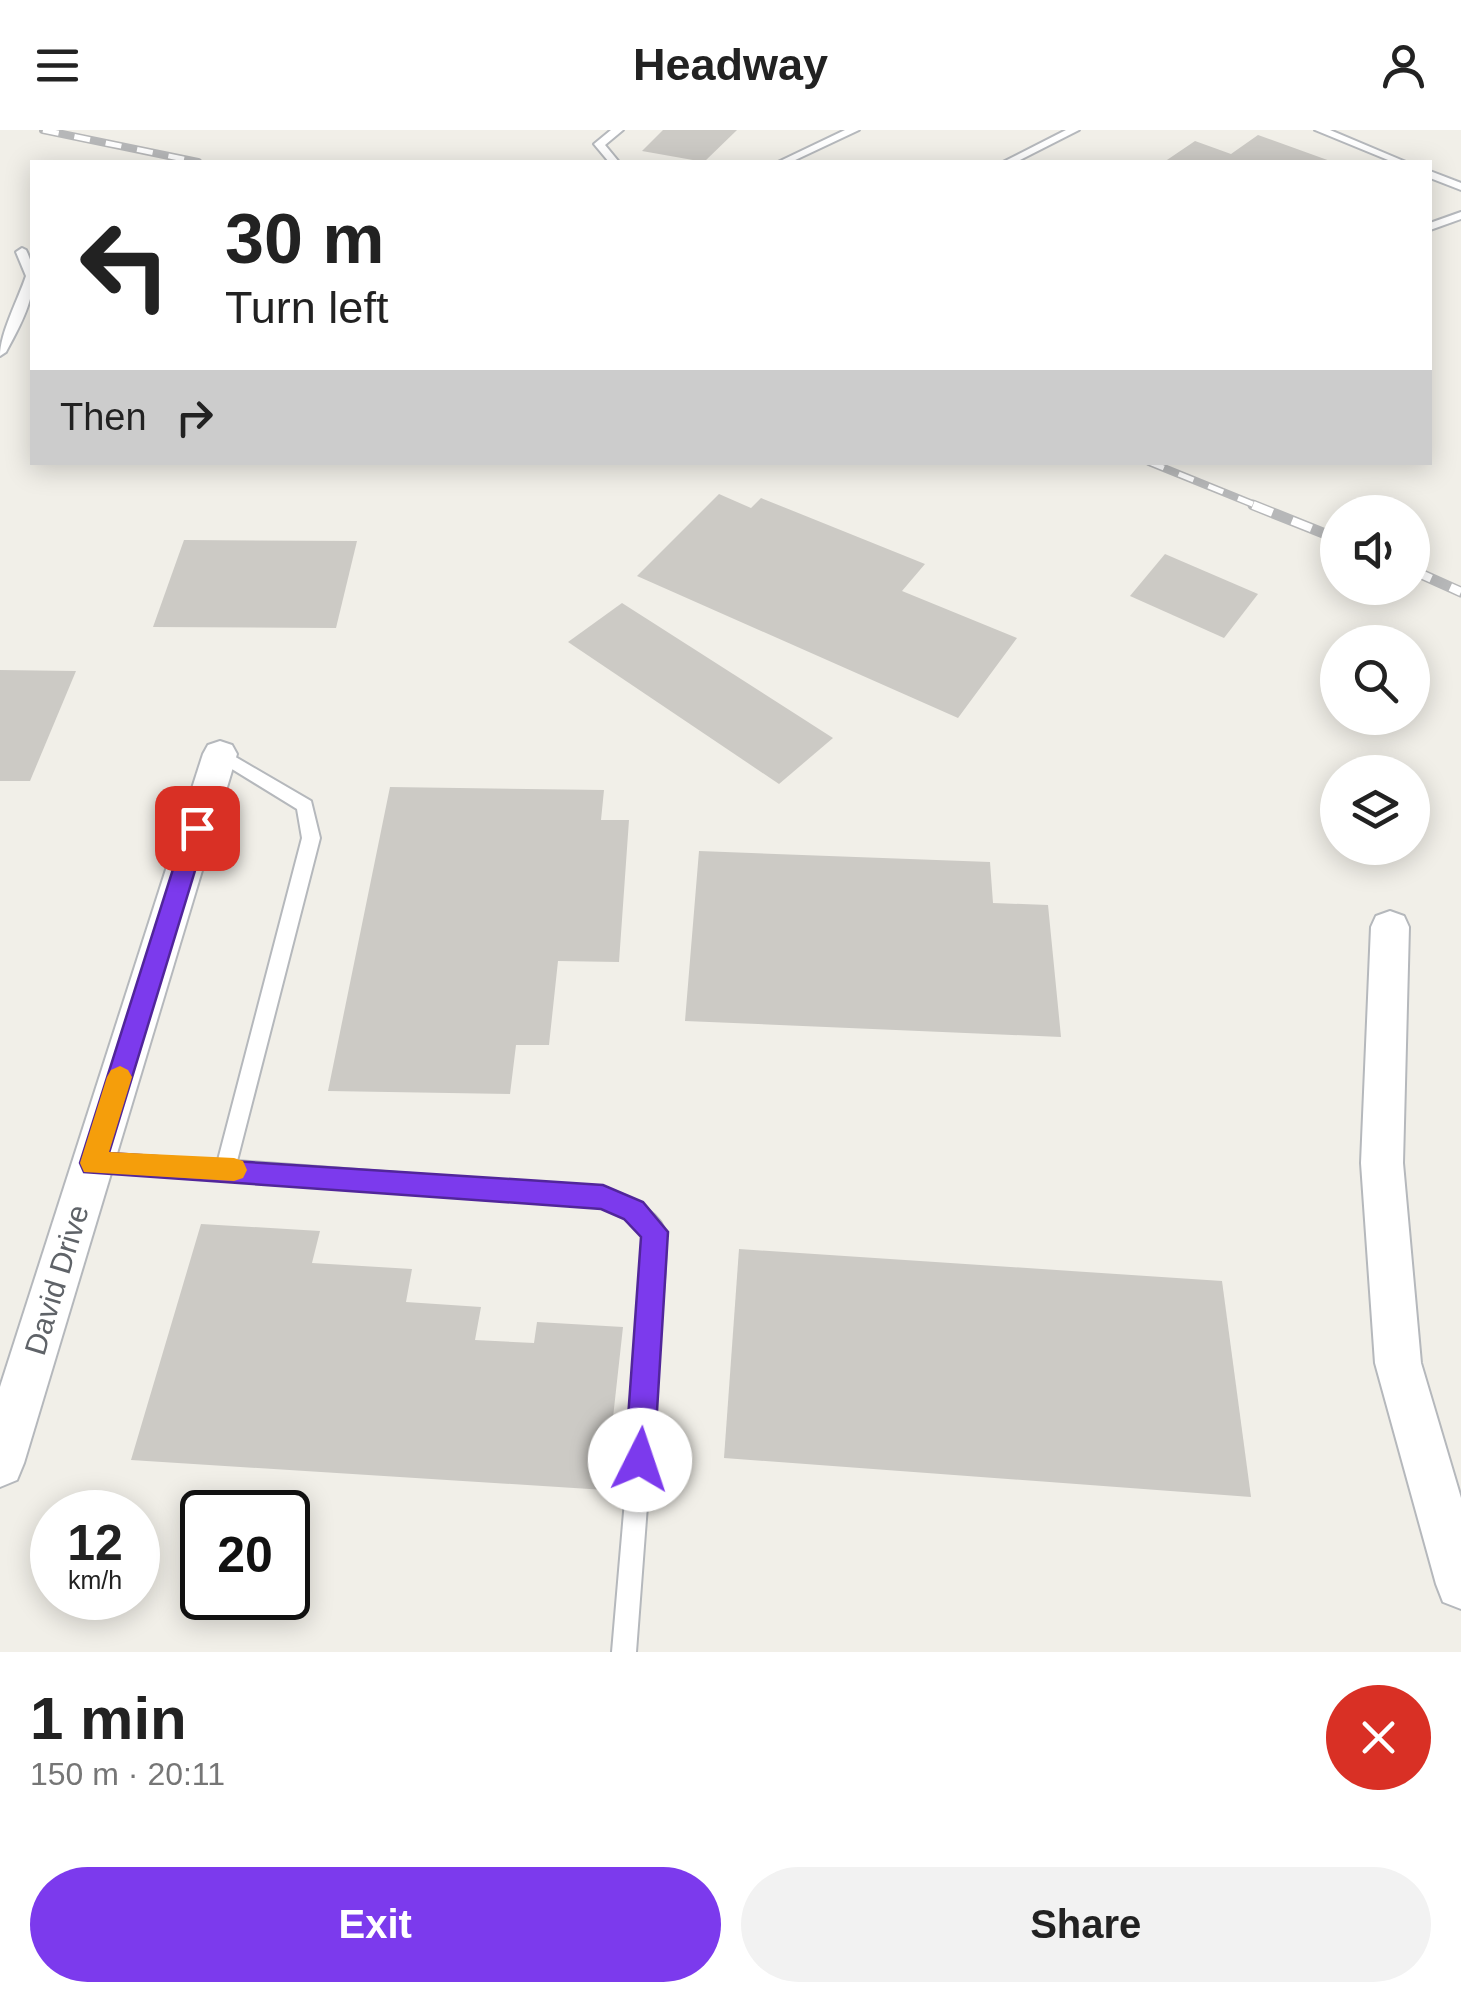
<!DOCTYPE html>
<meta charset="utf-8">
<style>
:root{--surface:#fff;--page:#f2f2f2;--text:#222;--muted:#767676;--accent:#7c3aed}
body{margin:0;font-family:Helvetica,sans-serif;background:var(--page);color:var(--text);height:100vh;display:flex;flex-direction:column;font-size:38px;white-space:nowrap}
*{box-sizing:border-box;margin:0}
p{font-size:32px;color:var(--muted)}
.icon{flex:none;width:55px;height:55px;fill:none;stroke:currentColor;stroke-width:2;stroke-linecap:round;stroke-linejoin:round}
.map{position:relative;height:1522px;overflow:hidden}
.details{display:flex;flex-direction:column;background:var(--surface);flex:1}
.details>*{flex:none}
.top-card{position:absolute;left:30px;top:30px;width:1402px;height:305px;border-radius:0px;box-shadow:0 5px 25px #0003;background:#fff;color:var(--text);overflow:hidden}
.controls{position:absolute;left:1320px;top:365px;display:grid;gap:20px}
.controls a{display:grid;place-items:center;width:110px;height:110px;border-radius:50%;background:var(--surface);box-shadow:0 5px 25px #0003;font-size:50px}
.speed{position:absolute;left:30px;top:1360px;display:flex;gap:20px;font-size:50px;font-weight:700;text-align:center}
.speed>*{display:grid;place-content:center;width:130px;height:130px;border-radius:50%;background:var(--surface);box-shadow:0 5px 25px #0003;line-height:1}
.speed small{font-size:25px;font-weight:400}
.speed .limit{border:5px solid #111;border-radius:15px;background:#fff;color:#111}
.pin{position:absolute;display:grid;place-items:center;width:85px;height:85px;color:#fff;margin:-42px;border-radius:20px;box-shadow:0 5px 15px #0006}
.me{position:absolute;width:110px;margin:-55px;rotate:4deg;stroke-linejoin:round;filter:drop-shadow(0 0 8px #0008)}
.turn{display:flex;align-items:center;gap:35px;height:210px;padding:0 30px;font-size:45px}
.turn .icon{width:130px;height:130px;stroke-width:2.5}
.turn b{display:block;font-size:70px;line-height:85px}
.then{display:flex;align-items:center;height:95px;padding:0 30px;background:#0003;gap:20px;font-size:38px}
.round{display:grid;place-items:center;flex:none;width:105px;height:105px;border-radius:52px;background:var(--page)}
.head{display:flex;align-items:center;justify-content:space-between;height:170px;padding:0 30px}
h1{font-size:60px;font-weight:800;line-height:75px}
.action{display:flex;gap:20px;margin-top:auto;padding:20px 30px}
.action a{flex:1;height:115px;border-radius:60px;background:var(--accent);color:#fff;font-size:40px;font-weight:800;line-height:115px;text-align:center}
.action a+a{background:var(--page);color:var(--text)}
header{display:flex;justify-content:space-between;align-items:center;height:130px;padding:0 30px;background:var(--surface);font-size:45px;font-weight:800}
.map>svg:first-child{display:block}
.building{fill:#cccac5}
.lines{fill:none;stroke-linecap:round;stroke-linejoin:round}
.lane-casing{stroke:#b5b8bc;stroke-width:4}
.street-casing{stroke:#b5b8bc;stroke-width:4}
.lane{fill:#fff;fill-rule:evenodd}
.street{fill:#fff;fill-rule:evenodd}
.rail-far1-casing{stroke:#b6b7b8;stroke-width:8}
.rail-casing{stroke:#b6b7b8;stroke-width:11}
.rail-far1{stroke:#fff;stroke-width:5;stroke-dasharray:16;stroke-linecap:butt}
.rail{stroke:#fff;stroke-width:8;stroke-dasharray:21;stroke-linecap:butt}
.route{fill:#7c3aed;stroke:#51269a;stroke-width:2.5}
.slow{fill:#f59e0b}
.labels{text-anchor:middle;stroke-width:10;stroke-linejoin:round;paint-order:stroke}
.street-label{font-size:30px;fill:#5f6368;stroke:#fff}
</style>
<header><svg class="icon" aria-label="menu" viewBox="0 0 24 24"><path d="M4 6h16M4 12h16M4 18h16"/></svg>Headway<svg class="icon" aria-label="person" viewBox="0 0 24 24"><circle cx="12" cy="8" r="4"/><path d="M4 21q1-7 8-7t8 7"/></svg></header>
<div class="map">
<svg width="1461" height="1522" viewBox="0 0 1461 1522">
<rect width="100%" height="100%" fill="#f1efe8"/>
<g class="building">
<polygon points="663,0 737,0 704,32 642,21"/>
<polygon points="1258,5 1333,32 1164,32 1195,11 1231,24"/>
<polygon points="719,364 751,378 761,368 925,434 902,461 1017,508 958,588 637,446"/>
<polygon points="184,410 357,411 336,498 153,497"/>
<polygon points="1165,424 1258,464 1224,508 1130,466"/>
<polygon points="622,473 833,608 779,654 568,512"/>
<polygon points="0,540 76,541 30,651 0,651"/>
<polygon points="390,657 604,660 601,690 629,690 619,832 558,831 549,915 516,915 510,964 328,961"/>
<polygon points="699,721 990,732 993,773 1048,775 1061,907 685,891"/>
<polygon points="201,1094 320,1101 312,1133 412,1139 406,1172 481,1177 475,1210 534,1213 537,1192 623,1197 605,1360 131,1330"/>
<polygon points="739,1119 1222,1151 1251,1367 724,1328"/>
</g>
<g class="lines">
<g class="lane-casing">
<g id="lane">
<polygon points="611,0 623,0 605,15 619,32 609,32 594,14"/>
<polygon points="845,0 859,0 791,32 778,32"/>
<polygon points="1066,0 1079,0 1016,32 1003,32"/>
<polygon points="1315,0 1330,0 1406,32 1393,32"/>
<polygon points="1430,41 1461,53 1461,60 1430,48"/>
<polygon points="1461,82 1461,89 1430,100 1430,93"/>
<path d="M22,118L26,120C44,155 23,190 6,222L0,226C0,203 18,170 26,146L16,122Z"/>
<path d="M220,618L311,671L320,708L237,1031L603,1058C623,1065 662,1080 665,1104C667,1115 665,1127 665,1137L636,1522H612L645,1137V1106L626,1087L602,1076L86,1039L83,1033L86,1027L93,1024L218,1030L302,708L297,679L214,628L212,624Z"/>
</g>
</g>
<g class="street-casing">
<g id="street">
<polygon points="220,611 232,615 237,624 24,1333 17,1350 0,1357 0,1257 203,624 208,615"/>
<polygon points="1390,781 1404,786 1409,797 1403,1033 1421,1233 1461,1368 1461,1479 1443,1472 1436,1454 1375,1233 1361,1033 1371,797 1376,786"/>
</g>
</g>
<use href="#lane" class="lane"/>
<use href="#street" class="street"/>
<g class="rail-far1-casing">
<g id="rail-far1">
<polyline points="43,0 198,32"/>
<polyline points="1149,332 1260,377"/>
</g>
</g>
<g class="rail-casing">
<g id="rail">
<polyline points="1253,375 1338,409"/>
<polyline points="1412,440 1461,462"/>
</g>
</g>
<use href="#rail-far1" class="rail-far1"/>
<use href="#rail" class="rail"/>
</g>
<polygon class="route" points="197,690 208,698 109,1023 603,1055 643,1072 668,1102 654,1330 650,1340 640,1344 629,1340 625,1330 641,1107 624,1089 601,1079 84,1042 80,1033 186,698"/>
<polygon class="slow" points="120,936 128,940 132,947 109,1022 234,1028 243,1031 247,1040 243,1048 234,1051 84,1042 80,1033 107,947 111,940"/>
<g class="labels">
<g class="street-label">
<text transform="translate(57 1150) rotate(-73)" y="10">David Drive</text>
</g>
</g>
</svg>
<div class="controls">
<a><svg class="icon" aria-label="sound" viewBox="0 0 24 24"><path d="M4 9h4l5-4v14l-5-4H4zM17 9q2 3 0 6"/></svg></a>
<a><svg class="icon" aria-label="search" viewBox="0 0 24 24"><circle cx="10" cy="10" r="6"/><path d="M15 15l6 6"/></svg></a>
<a><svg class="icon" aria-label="layers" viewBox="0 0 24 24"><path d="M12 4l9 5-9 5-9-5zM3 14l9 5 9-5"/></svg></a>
</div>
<div class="speed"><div>12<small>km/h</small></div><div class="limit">20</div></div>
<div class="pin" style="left:197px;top:698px;background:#d93025"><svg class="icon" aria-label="arrive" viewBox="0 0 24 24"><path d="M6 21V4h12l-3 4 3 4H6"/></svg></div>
<svg class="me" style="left:640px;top:1330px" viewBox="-20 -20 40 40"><circle r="19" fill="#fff"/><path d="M0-13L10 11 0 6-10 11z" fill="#7c3aed"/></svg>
<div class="top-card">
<div class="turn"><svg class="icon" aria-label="left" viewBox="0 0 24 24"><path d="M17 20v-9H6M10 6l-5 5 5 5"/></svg><div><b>30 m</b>Turn left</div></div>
<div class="then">Then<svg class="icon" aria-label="right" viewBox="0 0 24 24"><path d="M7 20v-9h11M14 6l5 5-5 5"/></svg></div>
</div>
</div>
<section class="details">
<div class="head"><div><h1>1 min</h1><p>150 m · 20:11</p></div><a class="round" style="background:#d93025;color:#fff"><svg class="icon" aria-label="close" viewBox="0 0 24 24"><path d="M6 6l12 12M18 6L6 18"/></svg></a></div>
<div class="action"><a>Exit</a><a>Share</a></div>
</section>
